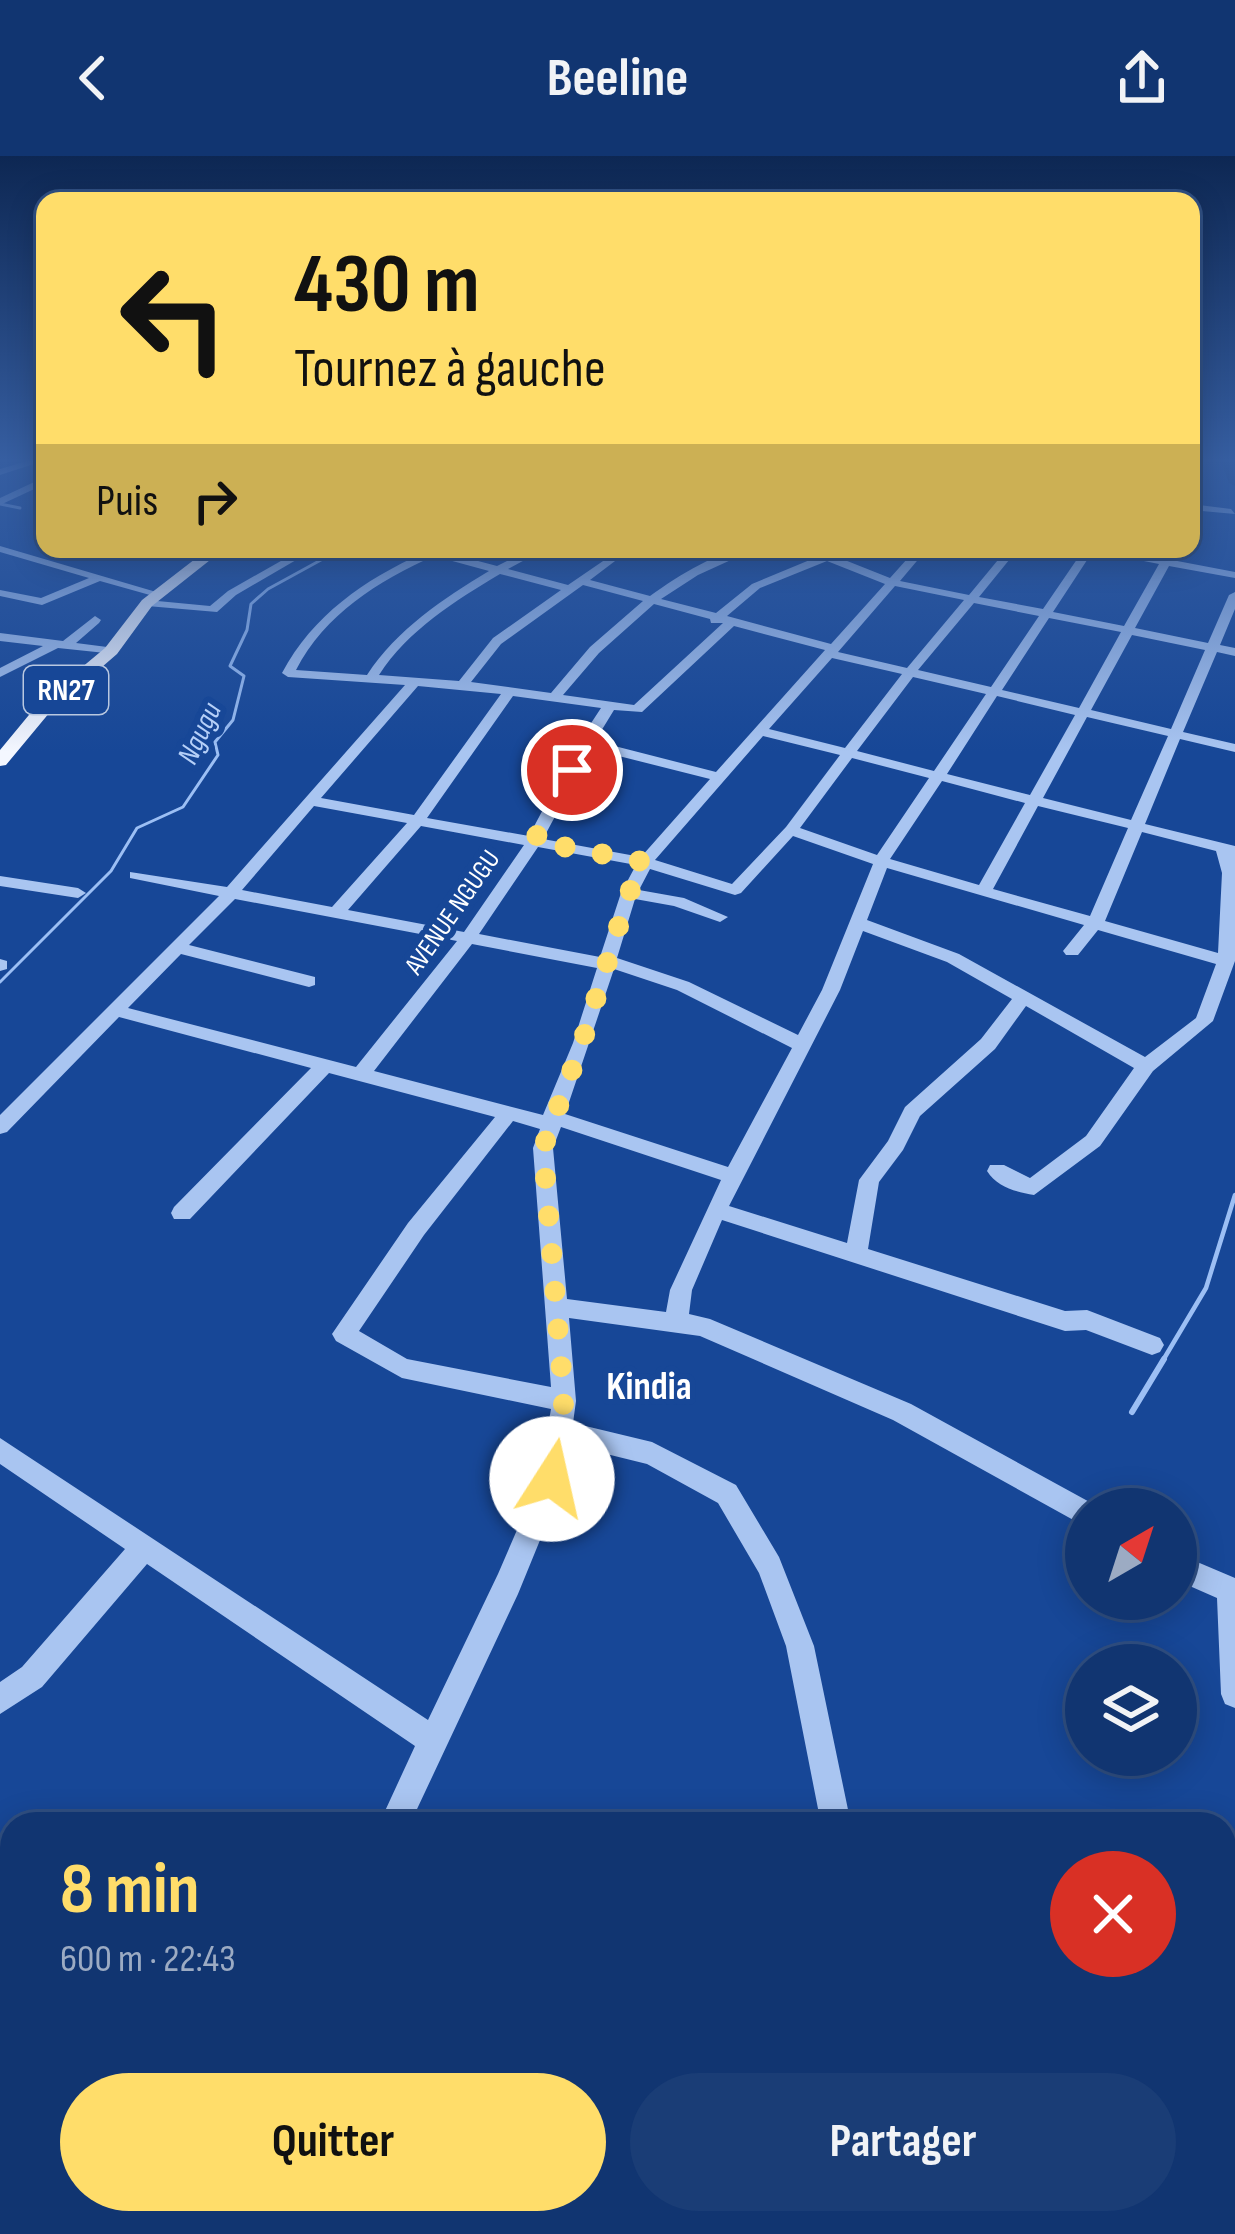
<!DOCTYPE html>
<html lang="fr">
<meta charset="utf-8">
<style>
:root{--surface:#113571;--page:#1a3d76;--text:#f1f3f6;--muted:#9cabc3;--line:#305084;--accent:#ffdd6a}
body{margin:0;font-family:"Sofia Sans Condensed",sans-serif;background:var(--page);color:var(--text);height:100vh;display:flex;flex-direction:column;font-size:45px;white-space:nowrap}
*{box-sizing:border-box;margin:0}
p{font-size:39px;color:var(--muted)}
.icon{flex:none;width:66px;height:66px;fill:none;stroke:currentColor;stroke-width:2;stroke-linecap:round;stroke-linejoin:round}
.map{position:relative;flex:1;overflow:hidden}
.details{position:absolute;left:0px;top:1656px;width:1236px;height:423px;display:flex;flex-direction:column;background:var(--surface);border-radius:36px 36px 0 0;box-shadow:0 6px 30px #0003,0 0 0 3px var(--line)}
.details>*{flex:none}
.hud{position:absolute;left:36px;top:36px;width:1164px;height:366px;border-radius:24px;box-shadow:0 6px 30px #0003,0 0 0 3px var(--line);background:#ffdd6a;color:#111;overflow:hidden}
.needle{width:78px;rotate:39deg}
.controls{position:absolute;left:1065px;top:1332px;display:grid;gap:24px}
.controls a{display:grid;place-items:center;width:132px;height:132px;border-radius:50%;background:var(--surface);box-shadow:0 6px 30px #0003,0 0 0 3px var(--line);font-size:60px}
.pin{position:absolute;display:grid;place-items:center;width:102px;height:102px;color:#fff;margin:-51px;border:6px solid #fff;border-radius:50%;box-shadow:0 3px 12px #0007}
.me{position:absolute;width:132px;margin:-66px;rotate:10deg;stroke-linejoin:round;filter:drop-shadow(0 0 9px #0008)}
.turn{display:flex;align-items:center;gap:42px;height:252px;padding:0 60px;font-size:54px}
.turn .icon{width:156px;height:156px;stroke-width:2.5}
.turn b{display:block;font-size:84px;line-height:102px}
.then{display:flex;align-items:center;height:114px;padding:0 60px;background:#0003;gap:24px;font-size:45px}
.round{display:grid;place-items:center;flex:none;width:126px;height:126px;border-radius:63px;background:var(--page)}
.head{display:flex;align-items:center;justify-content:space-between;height:204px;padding:0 60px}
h1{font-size:72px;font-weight:700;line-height:90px;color:var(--accent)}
.button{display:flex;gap:24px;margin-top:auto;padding:24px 60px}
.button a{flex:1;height:138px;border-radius:72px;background:var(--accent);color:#111;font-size:48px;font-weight:700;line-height:138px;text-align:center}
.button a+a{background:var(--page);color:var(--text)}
header{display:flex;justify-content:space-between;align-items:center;height:156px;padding:0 60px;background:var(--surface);font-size:54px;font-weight:700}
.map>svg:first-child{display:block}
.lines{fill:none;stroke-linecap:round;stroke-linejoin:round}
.stream-far2{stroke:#9cbff4;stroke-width:3}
.stream-far1{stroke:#9cbff4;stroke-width:4.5}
.stream{stroke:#9cbff4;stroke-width:6}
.river{fill:#0f3474;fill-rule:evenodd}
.minor{fill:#a9c5f1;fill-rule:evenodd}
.major{fill:#f4f7ff;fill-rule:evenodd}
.route{stroke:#ffdd6a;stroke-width:21;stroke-dasharray:0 37.8}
.labels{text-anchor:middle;stroke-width:12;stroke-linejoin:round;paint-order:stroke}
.far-street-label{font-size:27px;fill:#fff;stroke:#174797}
.shield{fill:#174797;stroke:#b9c8e0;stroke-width:3}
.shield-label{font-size:30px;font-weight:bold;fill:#fff}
.far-water-label{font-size:30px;font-style:italic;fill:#b6d0f8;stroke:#174797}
.quarter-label{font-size:39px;font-weight:bold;fill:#fff;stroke:#174797}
</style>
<header><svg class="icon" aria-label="back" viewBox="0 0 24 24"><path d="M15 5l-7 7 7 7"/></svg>Beeline<svg class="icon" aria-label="share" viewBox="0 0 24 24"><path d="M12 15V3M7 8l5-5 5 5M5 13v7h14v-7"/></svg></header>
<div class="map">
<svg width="1235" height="2078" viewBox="0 0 1235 2078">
<rect width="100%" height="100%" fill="#174797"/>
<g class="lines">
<g class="stream-far2">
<polyline points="0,348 20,352"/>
<polyline points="0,826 111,715 137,672 183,651 218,599 215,586 233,564 244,520 230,510 247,474 251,448 268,433 341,393"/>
</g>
<polyline class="stream-far1" points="1162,1206 1206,1132 1235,1039"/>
<polyline class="stream" points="1132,1256 1164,1203"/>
<polygon class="river" points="1221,305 1232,305 1235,330 1229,327"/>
<g class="minor">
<polygon points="27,305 43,305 0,319 0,313"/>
<polygon points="45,321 45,328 0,349 0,342"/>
<polygon points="1191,348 1231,353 1235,358 1191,354"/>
<polygon points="0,390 163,438 157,441 100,425 42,449 0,440 0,434 41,442 89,422 0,396"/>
<polygon points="302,393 315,393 236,439 217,456 147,450 141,447 147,444 210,450 228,435"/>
<path d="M422,393H447L444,396L497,410L531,393H545L508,413L568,429L606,403L585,393H600L619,402L590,424L650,440C680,419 718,393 755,393L698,419L661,443L716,457L752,428L817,401L802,393H817L890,422L916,393H927L900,425L969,439L1007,393H1018L979,441L1043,453L1084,393H1114L1163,402L1168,393H1178L1172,404L1235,416V422L1169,410L1135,472L1208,487L1229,439L1235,436V453L1220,489L1235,492V500L1217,496L1183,576L1235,588V596L1180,583L1145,668L1235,690V805L1213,865L1153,915L1100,990L1034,1039C1016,1036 997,1031 987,1015L990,1009H1004L1030,1022L1086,980L1134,912L1026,850L995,893L920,960L903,994L879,1026L868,1093L1065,1155L1087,1154L1160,1182L1164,1189L1160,1196L1152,1199L1086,1174L1065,1175L722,1064L692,1134L689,1158L710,1163L911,1248L1095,1349L1097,1353H1086V1371L893,1264L700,1180L569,1162L576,1245L573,1267L652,1286L736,1329L779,1401L814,1490L851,1668H821L786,1490L759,1417L718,1347L647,1308L570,1289L565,1323L518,1438L410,1668H379L415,1590L147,1408L42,1531L0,1558V1526L22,1511L125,1393L0,1308V1282L428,1564L498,1418L539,1323L551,1253L402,1222L336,1185L332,1178L408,1067L495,961L329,917L190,1063H174L171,1057L174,1051L311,912L119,861L7,976L0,978V959L219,740L130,722V716L227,731L405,529L288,521L282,517C313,459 364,424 423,397ZM1093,395L1159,408L1124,470L1053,456ZM434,400L489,415C443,443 397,473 367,519L296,514C325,458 378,425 434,400ZM827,405L885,428L831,488L727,460L760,432ZM500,418L561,434L493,482L459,525L379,519C408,474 455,445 500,418ZM583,429L643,445L590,491L551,537L471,526L501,488ZM895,430L964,444L907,512L838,496ZM974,447L1039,460L991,531L918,514ZM654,448L710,463L711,467H723L634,549L563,539L599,497ZM1049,462L1121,476L1079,552L1002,534ZM734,470L825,494L716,616L595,585L614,554L642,556ZM1132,479L1205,494L1171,573L1091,554ZM832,502L902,518L845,592L769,573ZM913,521L986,538L934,615L857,595ZM418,530L501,538L414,659L321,642ZM513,540L601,552L578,587L529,680L427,662ZM997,540L1075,559L1030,639L947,618ZM1087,561L1168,580L1131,664L1043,642ZM763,580L840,599L786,671L732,728L655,704ZM591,593L710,623L641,701L543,683ZM852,602L929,622L877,699L800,672ZM942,625L1025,647L979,729L890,703ZM314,650L407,667L332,751L242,734ZM1038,650L1128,672L1090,760L993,733ZM421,670L524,689L464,776L348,754ZM1142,676L1216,695L1222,717L1218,797L1105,765ZM793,680L873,708L822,834L798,879L689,826L617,802L635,743L674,750L720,766L728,761L684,742L639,734L650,713L735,739L741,737ZM538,691L636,709L621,737L600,801L479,778ZM887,712L1084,769L1063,795L1066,799H1078L1098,774L1216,808L1196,862L1145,901L959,798L867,764ZM235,743L457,785L356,911L128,852L181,798L309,831L315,829V821L189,789ZM863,775L947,806L1012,843L981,883L905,951L888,985L859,1024L847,1087L729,1050L840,834ZM472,788L597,812L573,887L543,959L374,915ZM614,813L677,834L792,892L728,1011L565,958ZM513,965L540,973L533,992L551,1231L407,1203L359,1175L424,1079ZM561,971L721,1024L670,1134L666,1156L567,1143L553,992Z"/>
<polygon points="95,460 101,464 99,467 76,487 115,492 115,498 58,492 0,521 0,512 43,490 0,485 0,477 63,485"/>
<polygon points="0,720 78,732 86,737 78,742 0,730"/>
<polygon points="0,803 7,805 7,813 0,815"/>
<polygon points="1176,1397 1235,1422 1235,1552 1225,1548 1221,1538 1217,1442 1176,1424"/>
<polygon points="0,1799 12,1804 12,1839 0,1834"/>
<polygon points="1224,1934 1235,1937 1235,1973 1224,1970"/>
<polygon points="159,2067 197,2067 192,2078 154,2078"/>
<polygon points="898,2067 936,2067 938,2078 900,2078"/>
</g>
<polygon class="major" points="208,393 224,393 152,450 117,498 50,556 6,609 0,610 0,594 38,548 105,492 142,444"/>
</g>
<linearGradient id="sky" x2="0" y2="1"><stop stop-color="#0d2753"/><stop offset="0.51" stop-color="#365ea1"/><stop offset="1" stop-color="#365ea1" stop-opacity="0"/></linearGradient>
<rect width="1235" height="596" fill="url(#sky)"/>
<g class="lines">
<polyline class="route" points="552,1323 564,1245 543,992 582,887 629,737 645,706 534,685 572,614"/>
</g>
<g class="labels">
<g class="far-street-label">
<text transform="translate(452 756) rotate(-55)" y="9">AVENUE NGUGU</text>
</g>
<rect class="shield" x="24" y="510" width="84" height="48" rx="9"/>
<g class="shield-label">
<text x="66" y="544">RN27</text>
</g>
<g class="far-water-label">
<text transform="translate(199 577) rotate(-65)" y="10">Ngugu</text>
</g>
<g class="quarter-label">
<text x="649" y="1243">Kindia</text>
</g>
</g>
</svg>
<div class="controls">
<a><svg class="needle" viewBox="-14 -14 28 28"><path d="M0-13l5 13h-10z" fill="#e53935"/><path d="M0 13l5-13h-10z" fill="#9cabc3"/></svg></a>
<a><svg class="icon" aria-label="layers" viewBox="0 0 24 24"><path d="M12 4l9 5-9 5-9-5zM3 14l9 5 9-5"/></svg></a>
</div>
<div class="pin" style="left:572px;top:614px;background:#d93025"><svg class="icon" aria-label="arrive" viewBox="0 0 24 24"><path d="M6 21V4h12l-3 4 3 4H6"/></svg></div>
<svg class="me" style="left:552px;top:1323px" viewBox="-20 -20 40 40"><circle r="19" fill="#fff"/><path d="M0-13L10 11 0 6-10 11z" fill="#ffdd6a"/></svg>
<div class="hud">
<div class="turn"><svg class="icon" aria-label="left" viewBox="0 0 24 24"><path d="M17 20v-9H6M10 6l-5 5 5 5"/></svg><div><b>430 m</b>Tournez à gauche</div></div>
<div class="then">Puis<svg class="icon" aria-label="right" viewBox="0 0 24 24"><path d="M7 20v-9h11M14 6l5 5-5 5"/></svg></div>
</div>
<section class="details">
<div class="head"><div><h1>8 min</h1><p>600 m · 22:43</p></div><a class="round" style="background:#d93025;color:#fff"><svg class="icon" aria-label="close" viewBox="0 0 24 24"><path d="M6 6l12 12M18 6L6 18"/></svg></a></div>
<div class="button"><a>Quitter</a><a>Partager</a></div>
</section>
</div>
